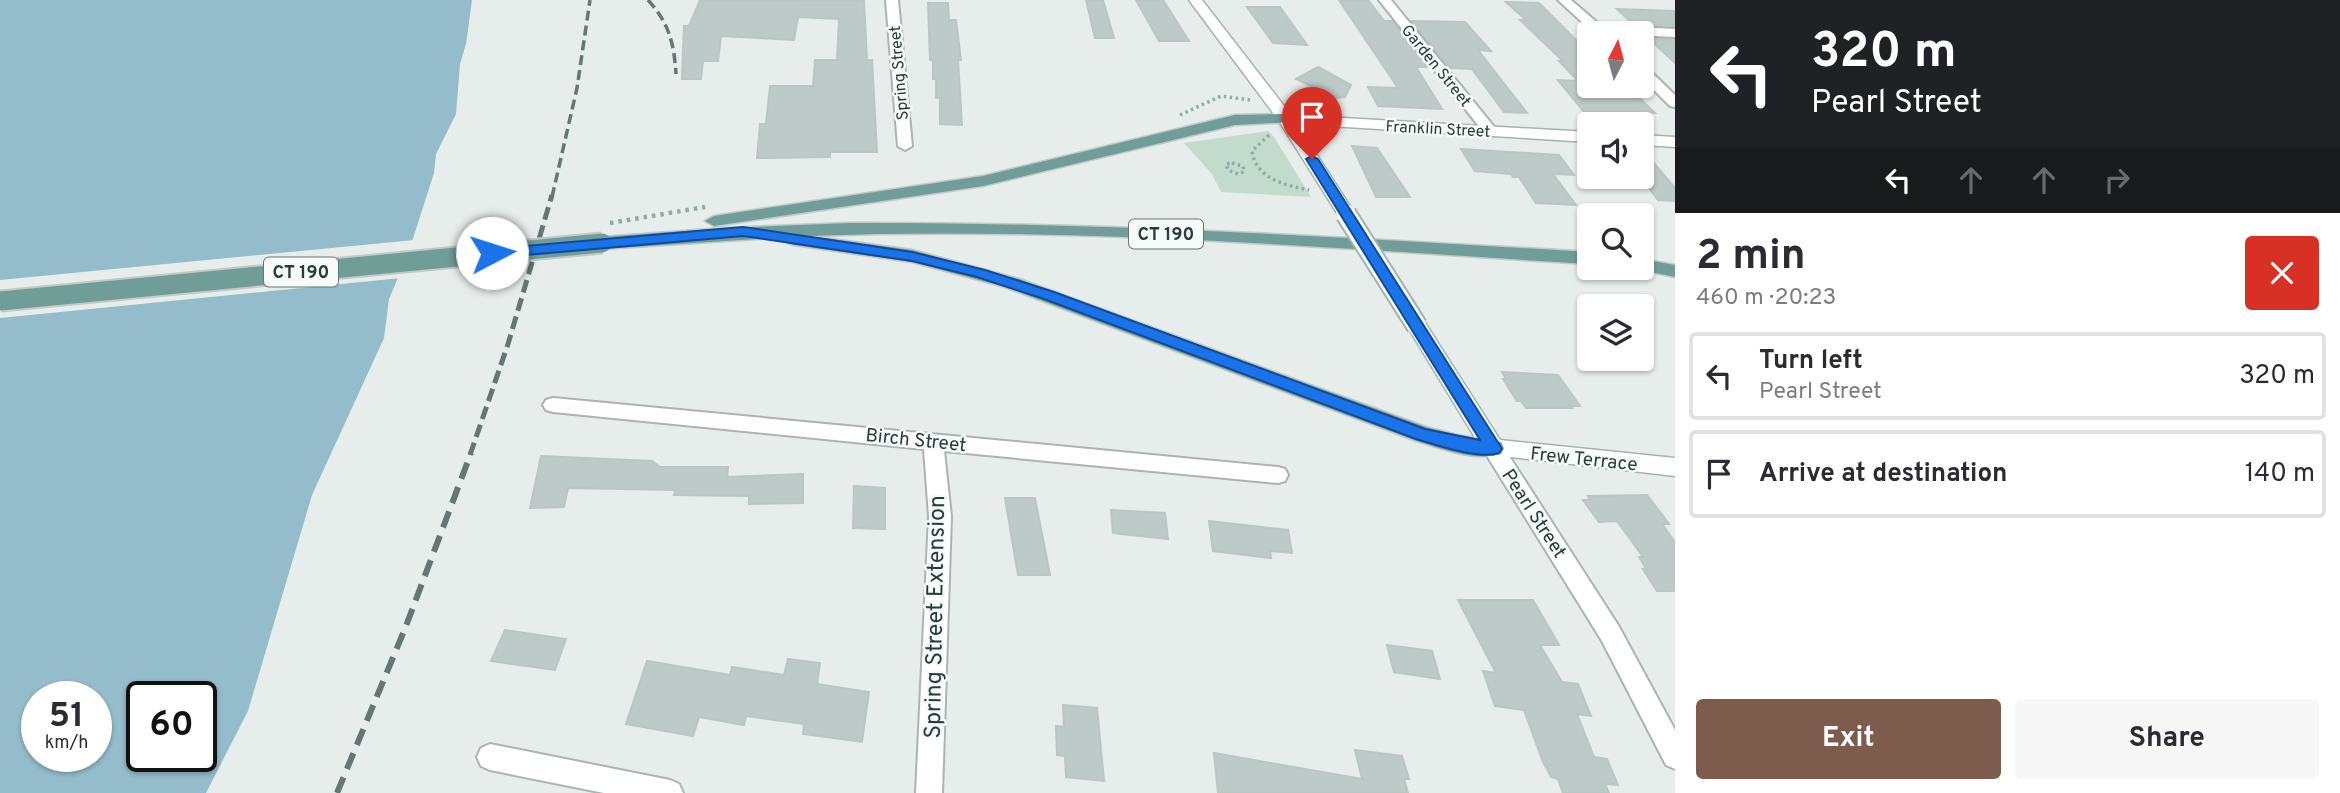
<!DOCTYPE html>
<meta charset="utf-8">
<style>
:root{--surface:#fff;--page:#f7f7f7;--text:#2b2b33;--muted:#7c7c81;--line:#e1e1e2;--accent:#7d5c4e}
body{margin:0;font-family:Overpass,sans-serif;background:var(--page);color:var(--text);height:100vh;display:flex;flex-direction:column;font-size:26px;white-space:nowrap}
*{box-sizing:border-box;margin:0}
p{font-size:23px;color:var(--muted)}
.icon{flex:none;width:38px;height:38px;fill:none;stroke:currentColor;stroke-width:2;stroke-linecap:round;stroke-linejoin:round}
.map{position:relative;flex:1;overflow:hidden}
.side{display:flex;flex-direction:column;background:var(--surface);width:665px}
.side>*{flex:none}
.hud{background:#202124;color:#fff;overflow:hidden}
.needle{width:46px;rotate:6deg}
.tools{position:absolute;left:1577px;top:21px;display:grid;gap:14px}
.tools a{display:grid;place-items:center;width:77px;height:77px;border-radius:7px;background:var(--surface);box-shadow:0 2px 5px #0004;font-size:35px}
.speed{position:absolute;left:21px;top:681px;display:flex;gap:14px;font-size:35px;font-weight:700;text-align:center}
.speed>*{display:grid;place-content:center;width:91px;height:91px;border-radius:50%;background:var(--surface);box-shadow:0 2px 5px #0004;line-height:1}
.speed small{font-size:18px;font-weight:400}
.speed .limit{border:4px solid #111;border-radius:10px;background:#fff;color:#111}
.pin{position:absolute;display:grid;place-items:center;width:60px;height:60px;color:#fff;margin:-72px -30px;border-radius:50% 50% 50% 0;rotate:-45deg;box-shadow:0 0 7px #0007}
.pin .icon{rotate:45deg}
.me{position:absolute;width:77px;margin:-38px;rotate:85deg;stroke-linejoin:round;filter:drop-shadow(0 0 5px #0008)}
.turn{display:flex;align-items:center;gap:24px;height:147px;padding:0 21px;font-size:32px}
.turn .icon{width:91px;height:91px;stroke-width:2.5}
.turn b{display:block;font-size:49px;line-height:60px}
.lanes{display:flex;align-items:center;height:66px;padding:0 21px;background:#0003;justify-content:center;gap:35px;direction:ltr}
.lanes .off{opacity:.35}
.round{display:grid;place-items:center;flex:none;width:74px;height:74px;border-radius:7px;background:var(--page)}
.headline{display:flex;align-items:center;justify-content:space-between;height:119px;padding:0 21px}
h1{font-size:42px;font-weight:700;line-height:52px}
.cta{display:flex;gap:14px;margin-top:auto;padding:14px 21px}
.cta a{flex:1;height:80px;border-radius:7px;background:var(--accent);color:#fff;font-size:28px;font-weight:700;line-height:80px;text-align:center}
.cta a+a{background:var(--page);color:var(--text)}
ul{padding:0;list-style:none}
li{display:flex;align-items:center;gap:21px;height:88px;margin:0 14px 10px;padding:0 7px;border:4px solid var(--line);border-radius:7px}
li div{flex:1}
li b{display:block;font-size:26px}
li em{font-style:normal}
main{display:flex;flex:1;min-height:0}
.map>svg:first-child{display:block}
.green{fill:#c2dbcc}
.water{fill:#95bccb;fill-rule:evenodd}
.pier{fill:#e6edeb}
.building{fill:#becac7;stroke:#b9c6c2;stroke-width:2}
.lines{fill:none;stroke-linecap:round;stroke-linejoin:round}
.street-casing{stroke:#a9b5b2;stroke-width:4}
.secondary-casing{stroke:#a2b4b0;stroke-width:3}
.primary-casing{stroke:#c3c9c8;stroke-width:3}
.path-far1{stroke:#8aada6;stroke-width:3.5;stroke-dasharray:2.5 3.5;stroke-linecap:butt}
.path{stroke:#8aada6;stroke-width:4.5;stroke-dasharray:3.5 5;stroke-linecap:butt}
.street{fill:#fff;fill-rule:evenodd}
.secondary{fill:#fff;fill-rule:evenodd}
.primary{fill:#709d97;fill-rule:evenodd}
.rail-far2{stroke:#627875;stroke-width:3.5;stroke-dasharray:10 5;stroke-linecap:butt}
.rail-far1{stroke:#627875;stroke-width:5;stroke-dasharray:13 6;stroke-linecap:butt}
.rail{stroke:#627875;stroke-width:6;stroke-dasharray:17 9;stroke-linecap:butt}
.secondary-bridge-casing{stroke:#a2b4b0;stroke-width:23;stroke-linecap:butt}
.primary-bridge-casing{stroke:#c3c9c8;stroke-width:23;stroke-linecap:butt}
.secondary-bridge{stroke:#fff;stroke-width:19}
.primary-bridge{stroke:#709d97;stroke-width:19}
.route{fill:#1a73e8;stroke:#114b97;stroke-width:2}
.labels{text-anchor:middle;stroke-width:5;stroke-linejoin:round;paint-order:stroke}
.far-street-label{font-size:16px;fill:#273d3a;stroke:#f6faf8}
.shield{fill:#f6faf8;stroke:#657673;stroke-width:2}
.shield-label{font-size:18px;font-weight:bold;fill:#273d3a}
.street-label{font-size:19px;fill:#273d3a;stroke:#f6faf8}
.near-street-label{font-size:23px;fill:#273d3a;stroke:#f6faf8}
</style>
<main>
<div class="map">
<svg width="1675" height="793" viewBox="0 0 1675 793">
<rect width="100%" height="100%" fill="#e6edeb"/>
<polygon class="green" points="1268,131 1274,137 1311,197 1221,192 1212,174 1184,143"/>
<path class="water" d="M0,0H472L466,44L460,64L456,114L436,154L434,173L408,254L389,299L384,338L312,495L248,711L206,793H0ZM37,696H96V756H37ZM142,696H201V756H142Z"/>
<polygon class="pier" points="414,240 401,278 0,318 0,280"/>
<g class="building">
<polygon points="700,0 864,1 867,60 872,60 877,152 830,152 830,157 757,158 760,124 766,124 770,86 813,86 815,60 837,60 839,19 798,17 794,40 721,36 718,61 703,61 701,79 682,79 684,26 689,26"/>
<polygon points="1086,0 1103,0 1114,38 1095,38"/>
<polygon points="1136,0 1163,0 1189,41 1159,41"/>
<polygon points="1339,0 1368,0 1384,21 1392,21 1429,67 1416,67 1442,109 1378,106 1368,87 1398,88"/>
<polygon points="1506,2 1539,3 1589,53 1589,87 1629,88 1655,113 1634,113 1639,118 1589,118 1558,80 1578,81 1559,61 1563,61 1520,20 1526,20"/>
<polygon points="928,3 948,3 949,20 956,20 961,60 958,60 962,125 940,124 940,98 936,98 936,79 933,79 933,60 930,60"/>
<polygon points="1247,7 1280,7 1307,45 1273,43"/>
<polygon points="1617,9 1675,11 1675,26 1633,24"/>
<polygon points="1411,21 1465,22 1491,51 1478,50 1527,113 1504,112 1472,69 1450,68"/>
<polygon points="1648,38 1675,40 1675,63"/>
<polygon points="1318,67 1351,85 1345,97 1336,98 1296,79"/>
<polygon points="1352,146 1377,148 1410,197 1376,197"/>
<polygon points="1461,149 1559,155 1574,175 1553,174 1576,205 1536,203 1519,177 1513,177 1511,174 1475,171"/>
<polygon points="1642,149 1675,188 1675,201 1658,200 1642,179"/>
<polygon points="1502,372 1558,375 1580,406 1570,406 1572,408 1526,408 1521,401 1517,401 1503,379 1506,379"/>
<polygon points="541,456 652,461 660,467 728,467 727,477 803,474 803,503 749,504 749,496 674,495 675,490 568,488 564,507 530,508"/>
<polygon points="854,486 885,488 885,529 853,528"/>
<polygon points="1647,495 1669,524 1662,524 1675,542 1675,591 1657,591 1643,569 1647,570 1639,557 1643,557 1617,521 1599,522 1583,500 1590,500 1588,496"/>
<polygon points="1005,498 1035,498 1050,575 1018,575"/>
<polygon points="1111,510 1165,513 1168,539 1113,533"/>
<polygon points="1209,521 1288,530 1292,553 1270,551 1271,558 1213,551"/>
<polygon points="1458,600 1533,600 1559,645 1540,645 1562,682 1578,684 1591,716 1577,714 1594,757 1607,759 1618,785 1605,784 1609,793 1563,793 1558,779 1551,777 1543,762 1524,710 1495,706 1483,671 1496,673"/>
<polygon points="505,630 566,639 555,670 491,661"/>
<polygon points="1387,645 1432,651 1440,679 1394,672"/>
<polygon points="788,659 820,663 817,684 869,692 862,742 803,734 804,724 746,716 744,725 699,717 693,736 626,724 647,661 730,675 732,667 784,675"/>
<polygon points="1063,705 1097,708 1104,781 1066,777 1065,756 1057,755 1056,726 1064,727"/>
<polygon points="1355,750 1402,756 1409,779 1404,779 1408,793 1218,793 1214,753 1362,779"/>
</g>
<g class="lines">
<g class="street-casing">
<g id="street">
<polygon points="886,0 898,0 912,146 905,150 898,146"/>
<polygon points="1379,0 1391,0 1495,128 1495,134 1485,134"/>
<polygon points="1558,0 1571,0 1600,25 1675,29 1675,37 1594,33"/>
<polygon points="1642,67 1647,68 1675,95 1675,107 1670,106 1642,78"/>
<polygon points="553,398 1278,467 1285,469 1288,475 1285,481 1278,483 944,451 951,516 942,793 916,793 929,516 924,449 553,412 546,410 543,405 546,400"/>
<polygon points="1493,440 1500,442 1618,625 1675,730 1675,769 1666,765 1602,641 1486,454 1483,448 1486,442"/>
<polygon points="490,744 670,780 679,784 683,793 604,793 490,770 481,766 477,757 481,748"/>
</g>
</g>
<g class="secondary-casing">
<g id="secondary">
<polygon points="1189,0 1202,0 1291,115 1589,132 1589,142 1297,124 1355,214 1346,219 1340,218 1279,121"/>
<polygon points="1642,135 1675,137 1675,147 1642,145"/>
<polygon points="1417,319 1424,321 1500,440 1675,458 1675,476 1485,454 1407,326 1410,321"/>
</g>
</g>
<g class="primary-casing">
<g id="primary">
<polygon points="1286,114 1291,116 1294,119 1291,122 1235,125 983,186 714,226 705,221 714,216 983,176 1235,115"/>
<path d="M849,223C1096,222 1342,237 1589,252V264C1330,248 1070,226 810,236L912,250L1019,279L1426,427L1457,435L1501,442L1504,448L1501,454C1475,462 1439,448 1414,440L1005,287L912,262L794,245L788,243L787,237L602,249L593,243L602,237L725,228Z"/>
<polygon points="1642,259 1675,265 1675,277 1636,269 1642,268"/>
</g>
</g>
<g class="path-far1">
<polyline points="1180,115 1221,96 1250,100"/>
<path d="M1269,135L1252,151C1256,179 1285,185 1309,190"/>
<polygon points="1232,163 1243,166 1244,172 1238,174 1228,170 1226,164"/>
</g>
<polyline class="path" points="610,223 705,207"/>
<use href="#street" class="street"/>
<use href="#secondary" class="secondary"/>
<use href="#primary" class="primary"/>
<g class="rail-far2">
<path d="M648,0C669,23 674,43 676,74"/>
<polyline points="552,197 577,88 590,0"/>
</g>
<polyline class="rail-far1" points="470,455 508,344 552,195"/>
<polyline class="rail" points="337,793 406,626 471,453"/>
<g class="secondary-bridge-casing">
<polyline id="secondary-bridge" points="1346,214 1417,326"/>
</g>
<g class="primary-bridge-casing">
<polyline id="primary-bridge" points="0,301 602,243"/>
</g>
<use href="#secondary-bridge" class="secondary-bridge"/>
<use href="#primary-bridge" class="primary-bridge"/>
</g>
<path class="route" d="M1312,156L1318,159L1499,444L1502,449L1499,453C1479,460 1436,445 1416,439L1044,299L977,277L912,261L743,236L492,258L486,253L492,249L743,227L912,252L985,270L1054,292L1425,429L1480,440L1306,159Z"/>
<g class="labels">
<g class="far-street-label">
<text transform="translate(1437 65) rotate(51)" y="6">Garden Street</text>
<text transform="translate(898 73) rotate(-95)" y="6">Spring Street</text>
<text transform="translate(1438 128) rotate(3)" y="6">Franklin Street</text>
</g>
<g class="shield">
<rect x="1129" y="219.5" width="74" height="29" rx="5"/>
<rect x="264" y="257.5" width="74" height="29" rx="5"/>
</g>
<g class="shield-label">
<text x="1166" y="240">CT 190</text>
<text x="301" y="278">CT 190</text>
</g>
<g class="street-label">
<text transform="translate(916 439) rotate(6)" y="7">Birch Street</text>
<text transform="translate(1584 458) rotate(6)" y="7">Frew Terrace</text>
<text transform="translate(1535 513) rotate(57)" y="7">Pearl Street</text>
</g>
<g class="near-street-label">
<text transform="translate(934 617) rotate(-89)" y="8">Spring Street Extension</text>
</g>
</g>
</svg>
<div class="tools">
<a><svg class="needle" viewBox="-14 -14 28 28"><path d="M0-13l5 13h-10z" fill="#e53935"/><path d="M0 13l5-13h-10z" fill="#7c7c81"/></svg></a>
<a><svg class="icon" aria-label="sound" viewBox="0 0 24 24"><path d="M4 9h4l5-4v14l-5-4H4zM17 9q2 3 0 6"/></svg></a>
<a><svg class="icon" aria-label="search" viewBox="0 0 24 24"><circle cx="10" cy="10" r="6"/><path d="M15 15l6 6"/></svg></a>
<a><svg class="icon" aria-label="layers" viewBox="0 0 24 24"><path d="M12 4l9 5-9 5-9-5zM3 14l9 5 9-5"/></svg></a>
</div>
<div class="speed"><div>51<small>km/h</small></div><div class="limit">60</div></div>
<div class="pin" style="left:1312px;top:159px;background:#d93025"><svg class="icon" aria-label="arrive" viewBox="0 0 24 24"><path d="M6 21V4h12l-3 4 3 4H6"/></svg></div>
<svg class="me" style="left:492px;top:253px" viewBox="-20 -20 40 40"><circle r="19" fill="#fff"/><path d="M0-13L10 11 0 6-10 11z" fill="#1a73e8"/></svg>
</div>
<section class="side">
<div class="hud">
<div class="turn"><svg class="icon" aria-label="left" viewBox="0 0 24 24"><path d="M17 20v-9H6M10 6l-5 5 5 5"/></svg><div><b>320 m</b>Pearl Street</div></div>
<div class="lanes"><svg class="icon" aria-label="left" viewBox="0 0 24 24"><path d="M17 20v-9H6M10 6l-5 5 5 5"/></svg><svg class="icon off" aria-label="ahead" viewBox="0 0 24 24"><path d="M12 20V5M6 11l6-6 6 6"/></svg><svg class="icon off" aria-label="ahead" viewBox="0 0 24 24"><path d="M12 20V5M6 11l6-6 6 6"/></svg><svg class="icon off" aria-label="right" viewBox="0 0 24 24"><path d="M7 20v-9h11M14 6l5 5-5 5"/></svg></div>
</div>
<div class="headline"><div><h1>2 min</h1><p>460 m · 20:23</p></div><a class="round" style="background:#d93025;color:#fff"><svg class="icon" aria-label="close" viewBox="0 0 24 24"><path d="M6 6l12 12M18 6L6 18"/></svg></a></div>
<ul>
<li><svg class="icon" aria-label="left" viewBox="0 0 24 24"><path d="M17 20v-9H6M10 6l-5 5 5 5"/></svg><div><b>Turn left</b><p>Pearl Street</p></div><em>320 m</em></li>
<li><svg class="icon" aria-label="arrive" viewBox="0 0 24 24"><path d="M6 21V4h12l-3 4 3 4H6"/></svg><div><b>Arrive at destination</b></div><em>140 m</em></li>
</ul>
<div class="cta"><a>Exit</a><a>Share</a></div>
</section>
</main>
